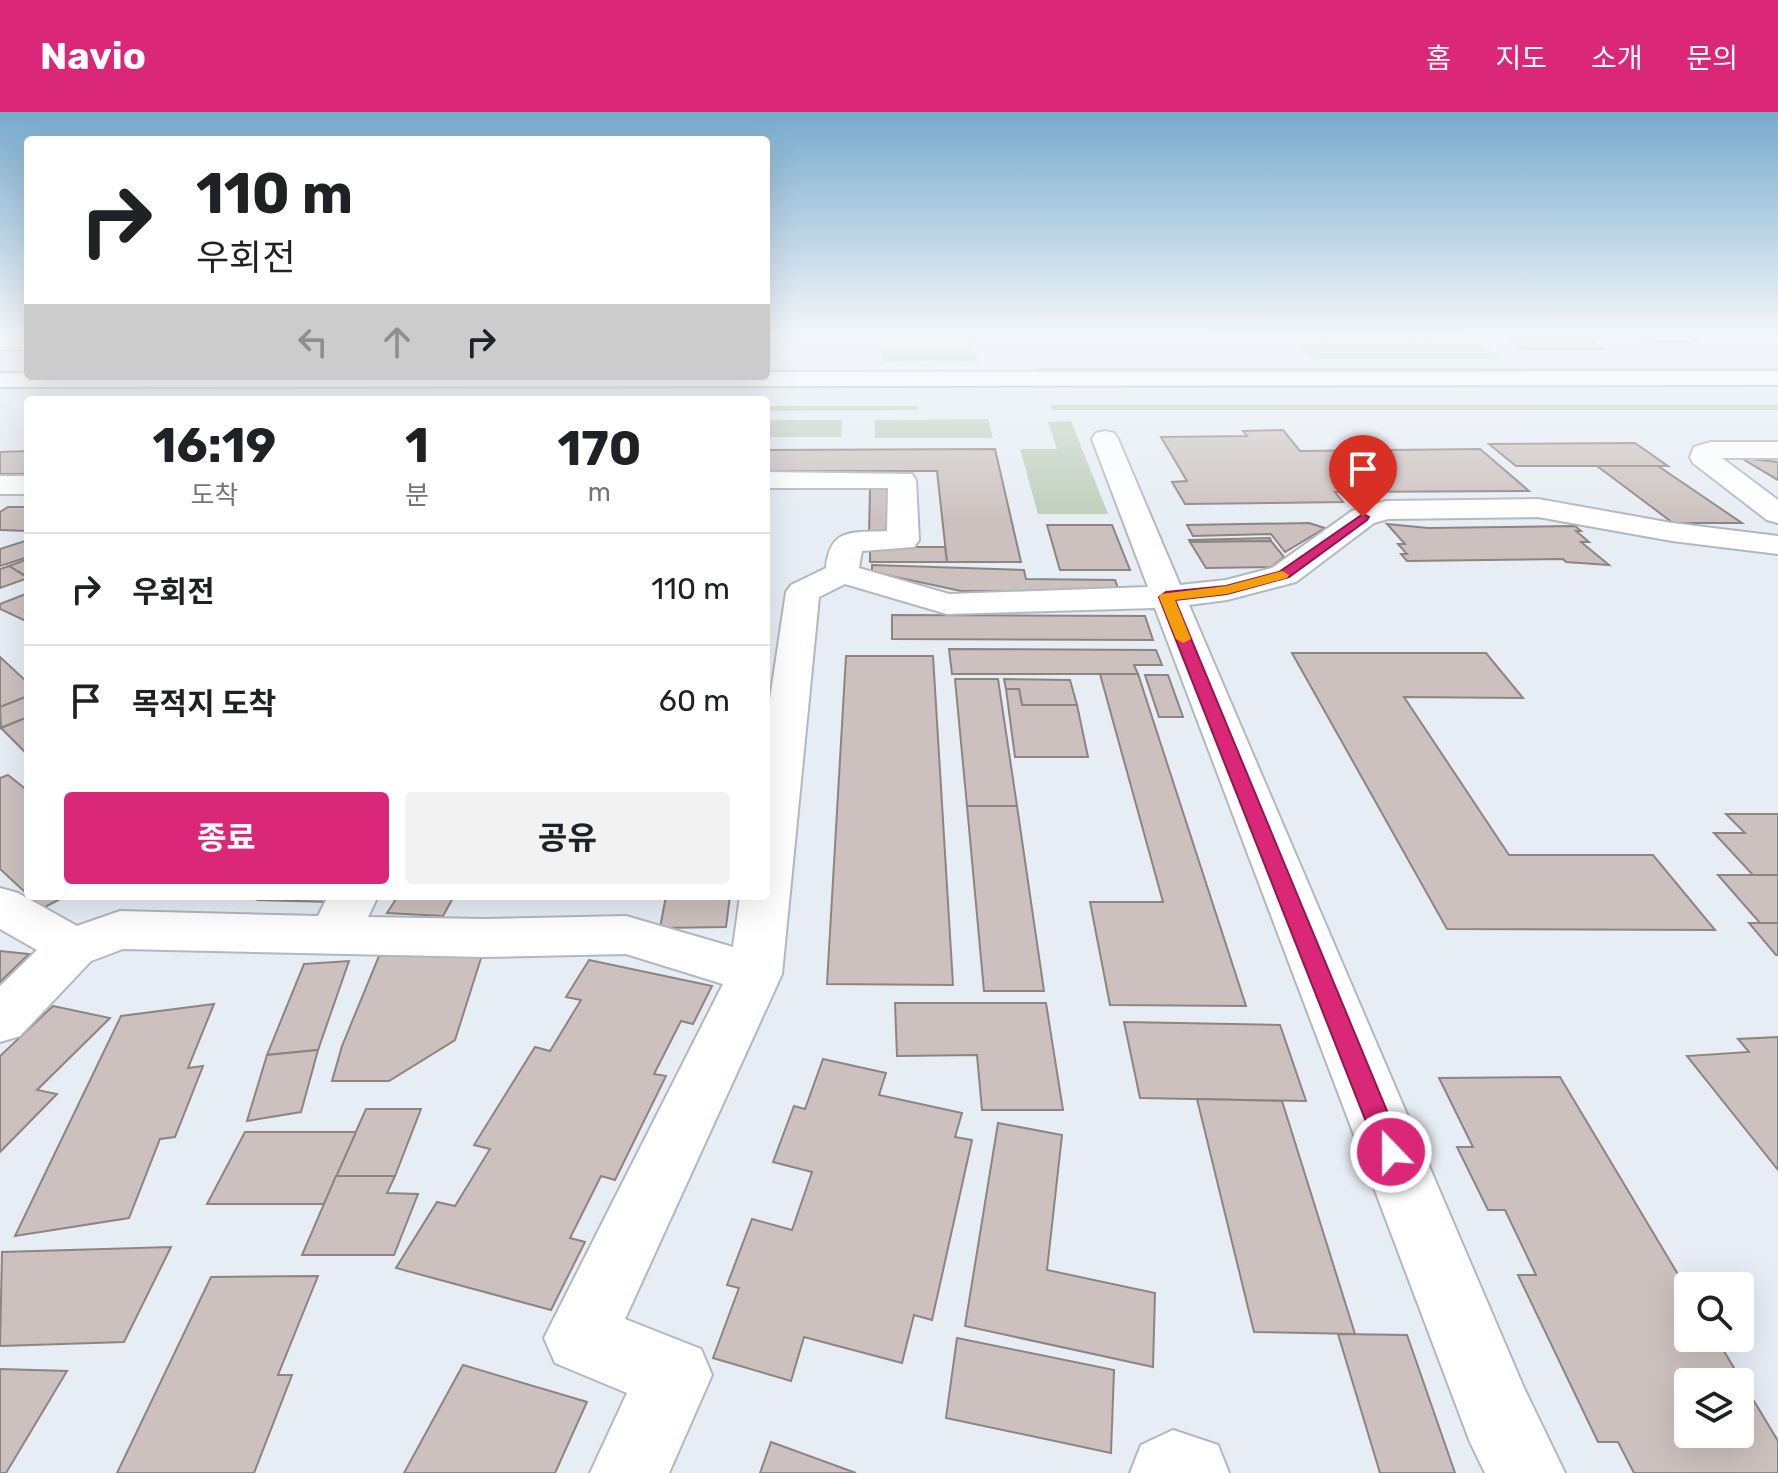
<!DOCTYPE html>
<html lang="ko">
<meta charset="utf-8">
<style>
:root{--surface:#fff;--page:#f2f2f2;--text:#202124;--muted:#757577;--line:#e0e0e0;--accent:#db2777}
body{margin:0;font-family:Rubik,"Noto Sans KR",sans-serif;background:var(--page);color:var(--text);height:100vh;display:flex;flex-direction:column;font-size:30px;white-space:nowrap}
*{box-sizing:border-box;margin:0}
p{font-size:26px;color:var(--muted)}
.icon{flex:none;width:44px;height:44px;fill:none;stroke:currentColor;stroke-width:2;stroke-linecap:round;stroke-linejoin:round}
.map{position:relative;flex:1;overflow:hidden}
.side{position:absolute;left:24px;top:284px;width:746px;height:504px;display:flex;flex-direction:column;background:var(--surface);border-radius:8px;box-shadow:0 8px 32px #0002}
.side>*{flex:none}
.guide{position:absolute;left:24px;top:24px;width:746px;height:244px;border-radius:8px;box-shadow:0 8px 32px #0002;background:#fff;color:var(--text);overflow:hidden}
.buttons{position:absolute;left:1674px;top:1160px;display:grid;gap:16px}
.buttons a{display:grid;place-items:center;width:80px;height:80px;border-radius:8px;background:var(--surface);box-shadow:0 8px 32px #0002;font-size:40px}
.pin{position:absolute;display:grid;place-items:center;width:68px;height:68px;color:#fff;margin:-82px -34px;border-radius:50% 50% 50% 0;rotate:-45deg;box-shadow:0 0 8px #0007}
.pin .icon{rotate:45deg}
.me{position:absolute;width:88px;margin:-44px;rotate:338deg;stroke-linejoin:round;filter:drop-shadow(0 0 6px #0008)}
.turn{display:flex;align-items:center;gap:28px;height:168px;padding:0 40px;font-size:36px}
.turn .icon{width:104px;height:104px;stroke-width:2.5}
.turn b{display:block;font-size:56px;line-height:68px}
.lanes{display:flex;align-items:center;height:76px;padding:0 40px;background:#0003;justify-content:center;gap:40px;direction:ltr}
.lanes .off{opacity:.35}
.eta{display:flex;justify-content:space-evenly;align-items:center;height:136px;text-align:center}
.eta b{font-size:48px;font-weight:700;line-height:56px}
.primary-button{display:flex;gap:16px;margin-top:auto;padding:16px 40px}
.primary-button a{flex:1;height:92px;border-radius:8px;background:var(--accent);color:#fff;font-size:32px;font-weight:700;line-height:92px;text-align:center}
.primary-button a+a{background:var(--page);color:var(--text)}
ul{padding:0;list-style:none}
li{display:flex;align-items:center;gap:24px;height:112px;padding:0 40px;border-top:2px solid var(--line)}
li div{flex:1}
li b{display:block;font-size:30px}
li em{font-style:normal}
header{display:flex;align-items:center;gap:48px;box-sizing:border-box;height:112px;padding:0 40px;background:var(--accent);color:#fff}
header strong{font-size:38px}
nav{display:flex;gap:44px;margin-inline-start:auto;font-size:28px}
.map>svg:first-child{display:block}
.green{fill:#bdceba}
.building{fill:#ccc1bf;stroke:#8e8481;stroke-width:2;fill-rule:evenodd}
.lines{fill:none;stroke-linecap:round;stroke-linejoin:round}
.street-casing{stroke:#b2b8c0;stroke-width:4}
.primary-casing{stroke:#b2b8c0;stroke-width:4}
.street{fill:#fff;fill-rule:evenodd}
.primary{fill:#fff;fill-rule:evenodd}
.route{fill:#db2777;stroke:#8e194d;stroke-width:2}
.slow{fill:#f59e0b}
</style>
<header>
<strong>Navio</strong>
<nav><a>홈</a><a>지도</a><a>소개</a><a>문의</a></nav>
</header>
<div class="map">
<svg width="1778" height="1361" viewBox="0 0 1778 1361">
<rect width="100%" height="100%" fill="#e6edf4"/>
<g class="green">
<polygon points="1332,227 1475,228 1501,247 1318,247 1307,245 1296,233 1335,231"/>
<path d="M883,233L932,236L974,233L978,251L928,248C914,254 897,248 882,251Z"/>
<polygon points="1036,256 1778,256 1778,260 1038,260"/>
<polygon points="1050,293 1778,293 1778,298 1052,298"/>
<polygon points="766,294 918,294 918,298 766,299"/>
<polygon points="988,307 993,326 875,326 875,308"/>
<polygon points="766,308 842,308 841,325 766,325"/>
<polygon points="1071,309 1108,402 1038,402 1020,337 1057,337 1048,310"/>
</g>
<g class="building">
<polygon points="766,220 967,220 968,227 766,227"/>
<polygon points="1205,220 1462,220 1466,224 1207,223"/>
<polygon points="1630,220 1678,220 1699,229 1644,230"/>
<polygon points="1501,222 1577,222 1603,237 1524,237"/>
<polygon points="1577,222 1629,222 1636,225 1583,225"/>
<polygon points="1283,318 1300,339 1480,337 1529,379 1335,380 1343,390 1185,392 1172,370 1187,369 1161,325 1247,324 1243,319"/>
<polygon points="1635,331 1668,354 1516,354 1489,332"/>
<polygon points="995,337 1021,450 947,450 937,359 766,359 766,338"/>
<polygon points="28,339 28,362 0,362 0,340"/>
<polygon points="1741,346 1778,350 1778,368"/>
<polygon points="1597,354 1658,354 1742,411 1673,411"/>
<polygon points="870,377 893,377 894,423 869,423"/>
<polygon points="8,395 28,395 28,419 0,418 0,400"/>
<polygon points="1309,411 1325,416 1285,440 1271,422 1193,424 1187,413"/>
<polygon points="1387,412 1428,416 1575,414 1581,419 1576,419 1589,430 1581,430 1609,453 1566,450 1563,447 1407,449 1401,442 1407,442 1398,432 1405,432"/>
<polygon points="1047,413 1112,413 1130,458 1060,458"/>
<polygon points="1270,426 1271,429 1190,430 1189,428"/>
<polygon points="28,428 28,445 0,454 0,437"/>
<polygon points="1271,429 1284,445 1271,455 1206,456 1190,430"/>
<polygon points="870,435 945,435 947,450 870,450"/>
<polygon points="28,447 28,465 9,454"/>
<polygon points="872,453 1024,458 1026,467 1115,468 1119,479 961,479 872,460"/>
<polygon points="9,454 28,466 0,476 0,457"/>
<polygon points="28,481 28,510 0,497 0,492"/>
<polygon points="892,503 1145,504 1153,528 892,527"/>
<polygon points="949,537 1156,538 1162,553 1134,553 1138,562 952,562"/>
<polygon points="1292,541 1486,541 1523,586 1404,585 1509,743 1653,743 1715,818 1447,817"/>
<polygon points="846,544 933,544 953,873 827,872"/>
<polygon points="0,545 28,571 28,584 0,595"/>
<polygon points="1100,562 1138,562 1246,894 1110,893 1090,790 1163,790"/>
<polygon points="1145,563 1168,563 1183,605 1159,605"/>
<polygon points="955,567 998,567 1017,694 967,694"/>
<polygon points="1004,567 1070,568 1077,593 1022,593 1019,577 1006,577"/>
<polygon points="1006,577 1019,577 1022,593 1077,593 1088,645 1015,645"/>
<polygon points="28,584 28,605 1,616 0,595"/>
<polygon points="28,605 28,643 1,616"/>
<polygon points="8,663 28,679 28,783 0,757 0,666"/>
<polygon points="967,694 1017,694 1044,879 984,879"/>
<polygon points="1726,702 1778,702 1778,763 1753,763 1714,721 1745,721"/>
<polygon points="1718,763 1778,763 1778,811 1760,811"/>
<polygon points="29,784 66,784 43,796"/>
<polygon points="261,784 335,784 331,790 258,788"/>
<polygon points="398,784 454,784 443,804 387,801"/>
<polygon points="666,784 730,784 726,815 660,816"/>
<polygon points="1749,811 1778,811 1778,843 1776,843"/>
<polygon points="0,839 29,842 0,870"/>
<polygon points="483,840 455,928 389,969 332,969 342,934 379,844"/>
<polygon points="589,848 712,874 693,912 681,909 654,962 666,964 615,1068 601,1064 570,1126 585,1130 551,1198 396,1156 437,1090 455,1094 490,1037 474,1033 535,935 550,939 581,888 566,885"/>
<polygon points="349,849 318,938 267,943 304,852"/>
<polygon points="895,891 1046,891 1063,998 982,998 977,943 897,944"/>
<polygon points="214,892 188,956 203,954 175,1025 160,1027 129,1106 15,1124 121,904"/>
<polygon points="53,894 110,906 37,978 57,982 0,1040 0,944"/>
<polygon points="1124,910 1280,913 1306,989 1140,986"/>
<polygon points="1778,925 1778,1058 1687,944 1749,940 1738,927"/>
<polygon points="318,938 301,1000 247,1009 267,943"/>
<polygon points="823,947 886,961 879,983 962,1001 955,1025 972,1028 932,1208 914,1203 902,1251 804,1225 791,1269 713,1246 739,1176 727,1173 752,1107 792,1118 812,1060 773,1050 794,994 805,997"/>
<path d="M1560,965L1688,1179V1226H1716L1778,1329V1361H1634L1618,1330H1598L1518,1163H1536L1505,1098H1488L1457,1035H1473L1439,966ZM1688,1270H1740V1322H1688Z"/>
<polygon points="1197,987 1282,989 1355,1222 1254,1220"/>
<polygon points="366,997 421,997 395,1064 336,1064"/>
<polygon points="998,1011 1062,1023 1047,1158 1155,1181 1153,1255 965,1214"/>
<polygon points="245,1020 356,1020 324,1092 207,1092"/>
<polygon points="336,1064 395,1064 387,1081 418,1082 394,1143 302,1143"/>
<polygon points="171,1135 124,1230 0,1234 2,1140"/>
<polygon points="318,1164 278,1263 292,1263 254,1361 117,1361 211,1165"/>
<polygon points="1338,1222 1407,1223 1455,1361 1380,1361"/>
<polygon points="957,1226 1114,1258 1111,1341 946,1306"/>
<polygon points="463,1253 587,1290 555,1361 404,1361"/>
<polygon points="0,1257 67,1259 6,1361 0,1361"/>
<polygon points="771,1330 856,1361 760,1361"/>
</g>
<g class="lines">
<g class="street-casing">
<g id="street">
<rect x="0" y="225" width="28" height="12"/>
<path d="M1105,319L1114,321L1118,327L1180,473L1226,468L1272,456L1352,399L1386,389L1538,387L1672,411L1778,424V442L1672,429L1538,405L1388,407L1374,411L1296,470L1227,488L1189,493L1524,1276L1565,1361H1485L1470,1330L1155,496L947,502L845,472L819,485L782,862L625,1207L701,1237L712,1263L669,1361H590L627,1281L555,1251L544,1226L723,872L626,842L484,845L123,837L91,849L20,924L0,930V874L37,838L0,817V776L18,781L77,814L120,799L318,804L328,784H378L368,805L484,807L626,804L733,835L740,784H766V614L786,480L791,473L826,456C830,415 852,421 887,419L888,376H766V360L912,362L916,368L919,428L914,435L862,439L859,456L949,482L1148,475L1092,327L1096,321Z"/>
<polygon points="1711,330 1778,330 1778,346 1722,346 1778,388 1778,411 1767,408 1693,351 1690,345 1694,335"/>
<rect x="0" y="364" width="28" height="18"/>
<polygon points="1173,1318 1218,1333 1229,1361 1130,1361 1141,1333"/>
</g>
</g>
<g class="primary-casing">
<polygon id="primary" points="1778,259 1778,273 0,275 0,261 28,261 28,264 766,264 766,260"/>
</g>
<use href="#street" class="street"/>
<use href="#primary" class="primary"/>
</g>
<linearGradient id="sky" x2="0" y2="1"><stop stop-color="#78aacc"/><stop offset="0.54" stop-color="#f4f7fa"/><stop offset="1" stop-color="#f4f7fa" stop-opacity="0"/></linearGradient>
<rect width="1778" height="411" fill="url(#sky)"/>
<polygon class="route" points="1363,402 1369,405 1367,408 1289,465 1227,482 1175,488 1404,1040 1400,1048 1391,1051 1382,1048 1378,1040 1159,485 1166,480 1226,474 1279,460"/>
<polygon class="slow" points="1282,459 1289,463 1287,466 1227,482 1175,488 1191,527 1183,531 1176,527 1159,485 1161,482 1226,474"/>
</svg>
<div class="buttons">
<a><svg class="icon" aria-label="search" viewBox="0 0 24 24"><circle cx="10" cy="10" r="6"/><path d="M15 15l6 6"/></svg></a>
<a><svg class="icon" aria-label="layers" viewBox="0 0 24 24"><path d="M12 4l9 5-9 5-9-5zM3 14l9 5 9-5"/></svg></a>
</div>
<div class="pin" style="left:1363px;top:405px;background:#d93025"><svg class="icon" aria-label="arrive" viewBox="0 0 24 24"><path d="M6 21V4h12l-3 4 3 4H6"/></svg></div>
<svg class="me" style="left:1391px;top:1040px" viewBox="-20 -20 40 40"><circle r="17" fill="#db2777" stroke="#fff" stroke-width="3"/><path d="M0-11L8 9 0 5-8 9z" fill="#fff"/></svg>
<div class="guide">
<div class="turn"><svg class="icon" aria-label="right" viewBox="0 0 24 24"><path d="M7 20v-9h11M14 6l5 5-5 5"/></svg><div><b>110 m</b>우회전</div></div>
<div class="lanes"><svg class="icon off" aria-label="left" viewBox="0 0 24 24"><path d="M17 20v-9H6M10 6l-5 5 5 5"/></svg><svg class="icon off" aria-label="ahead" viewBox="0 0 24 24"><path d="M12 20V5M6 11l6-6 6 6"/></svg><svg class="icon" aria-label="right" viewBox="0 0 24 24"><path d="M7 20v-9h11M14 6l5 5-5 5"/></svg></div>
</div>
<section class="side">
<div class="eta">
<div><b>16:19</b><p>도착</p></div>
<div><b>1</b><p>분</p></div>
<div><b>170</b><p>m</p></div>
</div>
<ul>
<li><svg class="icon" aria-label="right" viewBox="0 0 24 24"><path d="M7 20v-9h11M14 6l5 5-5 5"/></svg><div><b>우회전</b></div><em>110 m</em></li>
<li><svg class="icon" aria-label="arrive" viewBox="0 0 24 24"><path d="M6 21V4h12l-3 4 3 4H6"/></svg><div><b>목적지 도착</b></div><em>60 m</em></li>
</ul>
<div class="primary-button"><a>종료</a><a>공유</a></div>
</section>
</div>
